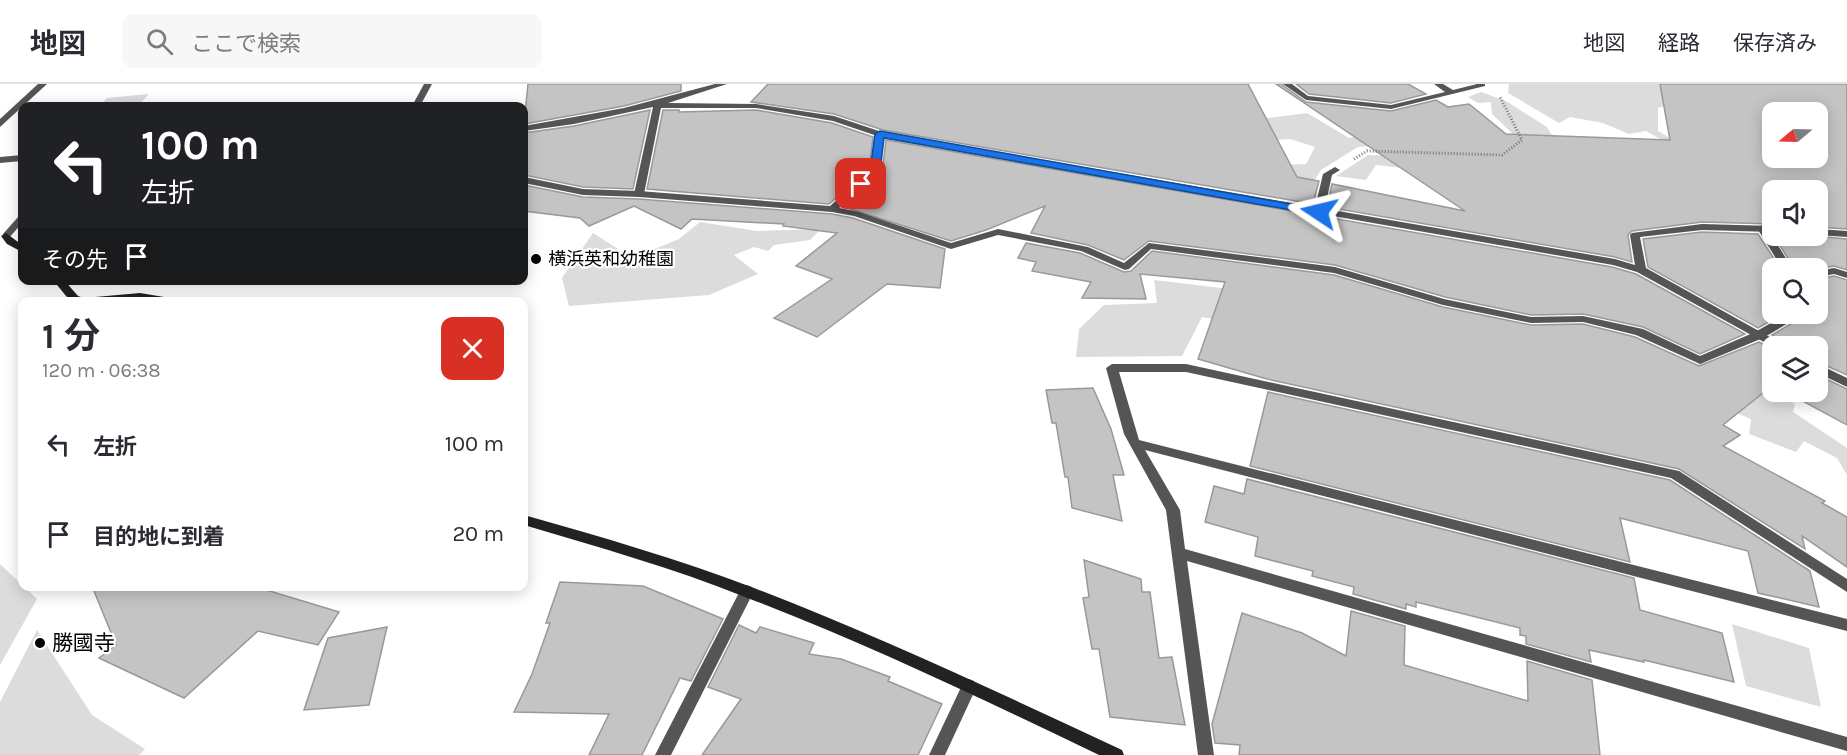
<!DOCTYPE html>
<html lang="ja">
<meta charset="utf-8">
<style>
:root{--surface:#fff;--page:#f7f7f7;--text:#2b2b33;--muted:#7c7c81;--line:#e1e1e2}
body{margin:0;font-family:Karla,"Noto Sans JP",sans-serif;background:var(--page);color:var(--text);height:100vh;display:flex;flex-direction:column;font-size:22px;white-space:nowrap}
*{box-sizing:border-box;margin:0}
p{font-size:20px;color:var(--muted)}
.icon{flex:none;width:33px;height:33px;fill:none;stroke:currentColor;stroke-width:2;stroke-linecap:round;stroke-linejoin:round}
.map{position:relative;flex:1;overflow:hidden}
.details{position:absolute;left:18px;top:213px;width:510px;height:294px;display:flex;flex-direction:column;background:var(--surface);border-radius:12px;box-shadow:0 3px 15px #0003}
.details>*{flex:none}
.hud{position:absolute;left:18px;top:18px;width:510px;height:183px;border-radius:12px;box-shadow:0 3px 15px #0003;background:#202124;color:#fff;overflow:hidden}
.needle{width:39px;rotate:251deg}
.buttons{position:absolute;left:1762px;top:18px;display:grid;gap:12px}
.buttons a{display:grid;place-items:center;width:66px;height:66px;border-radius:12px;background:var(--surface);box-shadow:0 3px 15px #0003;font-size:30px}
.pin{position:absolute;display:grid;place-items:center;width:51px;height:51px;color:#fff;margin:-26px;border-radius:12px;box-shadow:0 3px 9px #0006}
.me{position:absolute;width:66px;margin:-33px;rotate:280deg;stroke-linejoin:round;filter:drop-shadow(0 0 4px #0008)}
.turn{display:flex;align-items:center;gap:21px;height:126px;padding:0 24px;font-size:27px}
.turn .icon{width:78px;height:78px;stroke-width:2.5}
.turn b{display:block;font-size:42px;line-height:51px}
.then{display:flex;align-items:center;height:57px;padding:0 24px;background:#0003;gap:12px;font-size:22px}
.round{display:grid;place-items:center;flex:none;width:63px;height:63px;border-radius:12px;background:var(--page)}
.overview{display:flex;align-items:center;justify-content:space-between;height:102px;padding:0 24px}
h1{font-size:36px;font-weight:700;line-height:45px}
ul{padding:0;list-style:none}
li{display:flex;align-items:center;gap:18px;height:90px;padding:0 24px}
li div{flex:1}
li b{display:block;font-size:22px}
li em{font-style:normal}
header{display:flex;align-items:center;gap:36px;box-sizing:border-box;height:84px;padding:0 30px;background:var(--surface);border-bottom:2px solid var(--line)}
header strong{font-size:28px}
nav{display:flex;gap:33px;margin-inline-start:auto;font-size:21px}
.search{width:420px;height:54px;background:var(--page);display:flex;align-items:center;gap:15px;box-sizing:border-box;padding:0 21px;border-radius:12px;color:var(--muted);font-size:22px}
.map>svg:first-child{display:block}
.green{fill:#dcdcdc}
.building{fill:#c4c4c4;stroke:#999;stroke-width:1.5;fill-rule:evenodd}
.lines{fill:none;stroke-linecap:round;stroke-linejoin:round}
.path{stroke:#777;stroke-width:3;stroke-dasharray:1 2;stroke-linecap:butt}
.lane{fill:#555;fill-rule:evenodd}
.street{fill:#555;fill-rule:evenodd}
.secondary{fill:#222;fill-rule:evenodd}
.route{fill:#1a73e8;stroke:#114b97;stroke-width:1.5}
.poi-dot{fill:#000;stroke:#fff;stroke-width:2}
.labels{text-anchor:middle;stroke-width:4.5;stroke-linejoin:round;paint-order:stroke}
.poi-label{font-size:18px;fill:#000;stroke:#fff;text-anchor:start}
.near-poi-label{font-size:21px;fill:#000;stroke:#fff;text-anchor:start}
</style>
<header>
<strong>地図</strong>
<div class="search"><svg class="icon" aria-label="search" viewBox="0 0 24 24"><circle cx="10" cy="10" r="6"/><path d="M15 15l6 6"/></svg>ここで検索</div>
<nav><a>地図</a><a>経路</a><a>保存済み</a></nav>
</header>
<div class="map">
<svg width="1847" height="671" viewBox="0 0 1847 671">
<rect width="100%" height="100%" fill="#fff"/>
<g class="green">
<polygon points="1509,0 1685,0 1678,17 1658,24 1658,47 1668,53 1708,61 1694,74 1646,47 1629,50 1603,39 1570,33 1559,39 1508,9"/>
<polygon points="1481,8 1506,17 1547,43 1568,79 1448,89 1376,81 1366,96 1336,92 1368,71 1510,75 1513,50 1492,30 1491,18 1478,19 1468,13"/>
<polygon points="149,10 138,22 99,22 107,14"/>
<polygon points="1307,29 1349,54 1369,50 1398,60 1358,63 1321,86 1314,97 1248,82 1306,80 1315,63 1290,55 1228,59 1246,37"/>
<polygon points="700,138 757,147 821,145 810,156 774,161 768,167 754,163 734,171 758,190 709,211 569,222 562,194 593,149 632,174 679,155"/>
<polygon points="1300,187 1335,191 1410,215 1306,254 1202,233 1182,272 1076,273 1079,245 1104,221 1157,219 1154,196 1297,213"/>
<polygon points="1545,240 1581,241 1695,281 1712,276 1795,320 1793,328 1847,364 1847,391 1837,374 1804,357 1796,368 1749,350 1751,335 1547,250"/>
<polygon points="0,480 37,515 0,581"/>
<polygon points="1732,540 1809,564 1821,623 1746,602"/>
<polygon points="37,546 92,631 145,665 139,671 0,671 0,618"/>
</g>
<g class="building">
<polygon points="528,0 681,0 681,7 624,22 524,40"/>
<polygon points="768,0 1248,0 1297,93 1319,97 1313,120 883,46 834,30 751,18"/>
<path d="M1276,0H1281L1306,18L1391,27L1436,16L1448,23L1469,20L1506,50L1670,56L1660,0H1847V145L1818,143V106H1773V140L1702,138L1632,147L1628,151L1632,178L1615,173L1327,123L1332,100L1465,127ZM1773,28H1818V74H1773Z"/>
<polygon points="1296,0 1408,0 1426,10 1391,19 1309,10"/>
<polygon points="650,26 633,105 583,103 524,91 524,49 574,42"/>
<polygon points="663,26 679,26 679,28 756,26 832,39 873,53 869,85 829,120 647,105"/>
<polygon points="886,56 1612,183 1636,190 1745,250 1700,270 1643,243 1583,230 1531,231 1445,213 1335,181 1149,157 1124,176 1088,161 1031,149 1045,122 986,146 951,157 844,123 882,89"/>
<polygon points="524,101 583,113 639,115 832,130 853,134 945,165 940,204 887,200 817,253 774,234 832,195 796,182 837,149 783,142 784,140 692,135 681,145 634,122 589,142 580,134 524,127"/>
<polygon points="1702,148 1758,150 1780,184 1773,184 1773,230 1783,230 1758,244 1648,183 1643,155"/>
<polygon points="1774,152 1816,152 1847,155 1847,186 1834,182 1818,185 1794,184"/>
<polygon points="1026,159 1080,169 1124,188 1131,187 1152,167 1334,191 1443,223 1531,241 1583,240 1635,253 1699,282 1759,258 1773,265 1773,301 1723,341 1740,351 1723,362 1825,417 1822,419 1847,433 1847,483 1802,452 1805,465 1679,385 1267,295 1198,275 1225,198 1140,190 1146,215 1082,214 1091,198 1032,187 1036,178 1018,174"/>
<polygon points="1834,192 1847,196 1847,291 1818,278 1818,262 1788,262 1772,251 1796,237 1799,230 1818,230 1818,195"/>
<polygon points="1818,291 1847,305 1847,341 1786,308 1818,308"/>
<polygon points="1093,304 1111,345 1124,391 1113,391 1122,437 1072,424 1068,393 1065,393 1056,339 1052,339 1046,306"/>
<polygon points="1268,308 1670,396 1810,487 1819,523 1758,509 1748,467 1620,434 1630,478 1250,382"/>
<polygon points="1247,395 1634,494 1640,526 1722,549 1734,598 1644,576 1644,578 1589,566 1591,578 1526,560 1526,552 1520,551 1520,544 1416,518 1416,523 1406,520 1406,525 1353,510 1354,503 1312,492 1313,487 1255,472 1258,453 1205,438 1214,402 1244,410"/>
<polygon points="1084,476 1141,495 1142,508 1150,508 1159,574 1172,573 1185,641 1110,633 1099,565 1092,565 1083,514 1089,513"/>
<polygon points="560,498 643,502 723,535 691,597 680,594 642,671 589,671 609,630 514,628 532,590 550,539 546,539"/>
<polygon points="92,502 253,502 339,528 318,561 258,547 184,614 99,574 116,561"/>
<polygon points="1351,527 1405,542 1404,581 1528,617 1527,577 1592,596 1600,671 1239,671 1240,661 1215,659 1212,640 1242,529 1302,549 1346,572"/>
<polygon points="739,541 756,549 760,543 814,559 809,570 841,575 890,593 888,597 942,620 918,671 702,671 741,615 708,603"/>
<polygon points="387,543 369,621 304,626 328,554"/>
</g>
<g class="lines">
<polyline class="path" points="1354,75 1367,67 1502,71 1522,56 1500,13"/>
<g class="lane">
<polygon points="38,0 47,0 0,43 0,35"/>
<polygon points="880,47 884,50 880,87 839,124 859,128 951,159 998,145 1088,163 1124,179 1149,159 1335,183 1444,215 1531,233 1583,232 1643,245 1700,272 1755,248 1787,230 1797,230 1795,235 1763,254 1700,280 1636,251 1583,238 1531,239 1443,221 1334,189 1151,165 1129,185 1125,186 1081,167 998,151 951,165 854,132 832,128 639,113 583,111 524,99 524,93 583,105 639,107 830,122 871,86 876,50"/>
<polygon points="1335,83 1340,86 1332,91 1324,128 1319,131 1316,130 1314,128 1323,90"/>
<polygon points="1762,141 1767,144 1792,184 1782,184 1757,144"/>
<polygon points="1834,184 1847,188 1847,194 1834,190 1818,193 1818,187"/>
</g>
<g class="street">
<polygon points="424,0 432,0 420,22 412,22"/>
<polygon points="715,0 727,0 668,19 756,20 834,32 882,48 1615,175 1635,181 1630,151 1632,149 1702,140 1773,142 1773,148 1702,146 1640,153 1646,184 1786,262 1773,263 1637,188 1613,181 880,53 833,37 756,24 661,24 644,110 639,113 634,110 653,23 574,40 524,47 524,42 624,24"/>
<polygon points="1283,0 1292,0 1308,12 1391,21 1445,8 1434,0 1443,0 1453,6 1477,0 1485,0 1485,2 1391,25 1306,16"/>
<polygon points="22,71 22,77 0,79 0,73"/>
<polygon points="22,131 22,139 9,154 3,154 3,150 19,132"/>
<polygon points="1818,145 1847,147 1847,153 1818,151"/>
<polygon points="1112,280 1186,280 1679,387 1847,495 1847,508 1671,394 1186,288 1119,288 1139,356 1847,535 1847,547 1145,366 1180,426 1185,465 1847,653 1847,667 1187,477 1214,671 1198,671 1166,426 1124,350 1106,284"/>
<polygon points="1818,280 1847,294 1847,303 1818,289"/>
<polygon points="747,501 752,503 754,507 671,671 655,671 742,503"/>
<polygon points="969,595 974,597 977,602 945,671 929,671 964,597"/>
</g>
<g class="secondary">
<polygon points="6,149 22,161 22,168 7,160 1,152"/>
<polygon points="53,196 64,196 78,212 84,214 140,209 176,215 181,218 153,218 140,215 71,218"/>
<path d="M524,431C601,453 679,475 754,504C879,552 1000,609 1122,666L1124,671H1099C982,615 866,559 745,513C673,484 598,463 524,441Z"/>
</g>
</g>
<polygon class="route" points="880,47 1319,125 1325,128 1319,131 884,54 880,87 864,102 857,102 857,97 870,86 875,50"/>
<g class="poi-dot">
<circle cx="536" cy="175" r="6"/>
<circle cx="40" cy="559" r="6"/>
</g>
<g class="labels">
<g class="poi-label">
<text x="548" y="181">横浜英和幼稚園</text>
</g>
<g class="near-poi-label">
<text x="52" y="566">勝國寺</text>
</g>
</g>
</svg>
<div class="buttons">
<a><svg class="needle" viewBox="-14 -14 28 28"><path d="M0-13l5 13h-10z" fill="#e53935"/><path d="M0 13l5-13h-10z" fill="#7c7c81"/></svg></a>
<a><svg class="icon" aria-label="sound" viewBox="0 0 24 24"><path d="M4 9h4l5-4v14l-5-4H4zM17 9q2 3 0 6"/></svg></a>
<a><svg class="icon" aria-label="search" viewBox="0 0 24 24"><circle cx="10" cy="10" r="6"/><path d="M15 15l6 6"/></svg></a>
<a><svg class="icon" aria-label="layers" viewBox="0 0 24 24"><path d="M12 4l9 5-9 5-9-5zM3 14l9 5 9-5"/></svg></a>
</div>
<div class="pin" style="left:861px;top:100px;background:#d93025"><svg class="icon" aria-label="arrive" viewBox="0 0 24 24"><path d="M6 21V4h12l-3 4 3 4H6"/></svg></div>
<svg class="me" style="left:1319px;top:128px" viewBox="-20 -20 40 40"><path d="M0-17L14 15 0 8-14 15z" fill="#1a73e8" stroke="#fff" stroke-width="4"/></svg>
<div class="hud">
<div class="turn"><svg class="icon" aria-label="left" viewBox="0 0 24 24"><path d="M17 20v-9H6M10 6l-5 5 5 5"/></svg><div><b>100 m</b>左折</div></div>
<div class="then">その先<svg class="icon" aria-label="arrive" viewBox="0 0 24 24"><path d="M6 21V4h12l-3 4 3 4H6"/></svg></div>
</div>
<section class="details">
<div class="overview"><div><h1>1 分</h1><p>120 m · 06:38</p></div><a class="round" style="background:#d93025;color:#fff"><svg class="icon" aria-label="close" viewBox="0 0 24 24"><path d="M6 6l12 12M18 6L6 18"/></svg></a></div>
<ul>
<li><svg class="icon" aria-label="left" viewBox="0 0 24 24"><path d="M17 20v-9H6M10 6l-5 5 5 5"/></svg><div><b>左折</b></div><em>100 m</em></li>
<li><svg class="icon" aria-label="arrive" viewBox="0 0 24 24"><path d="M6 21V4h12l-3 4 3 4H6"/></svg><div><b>目的地に到着</b></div><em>20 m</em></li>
</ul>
</section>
</div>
